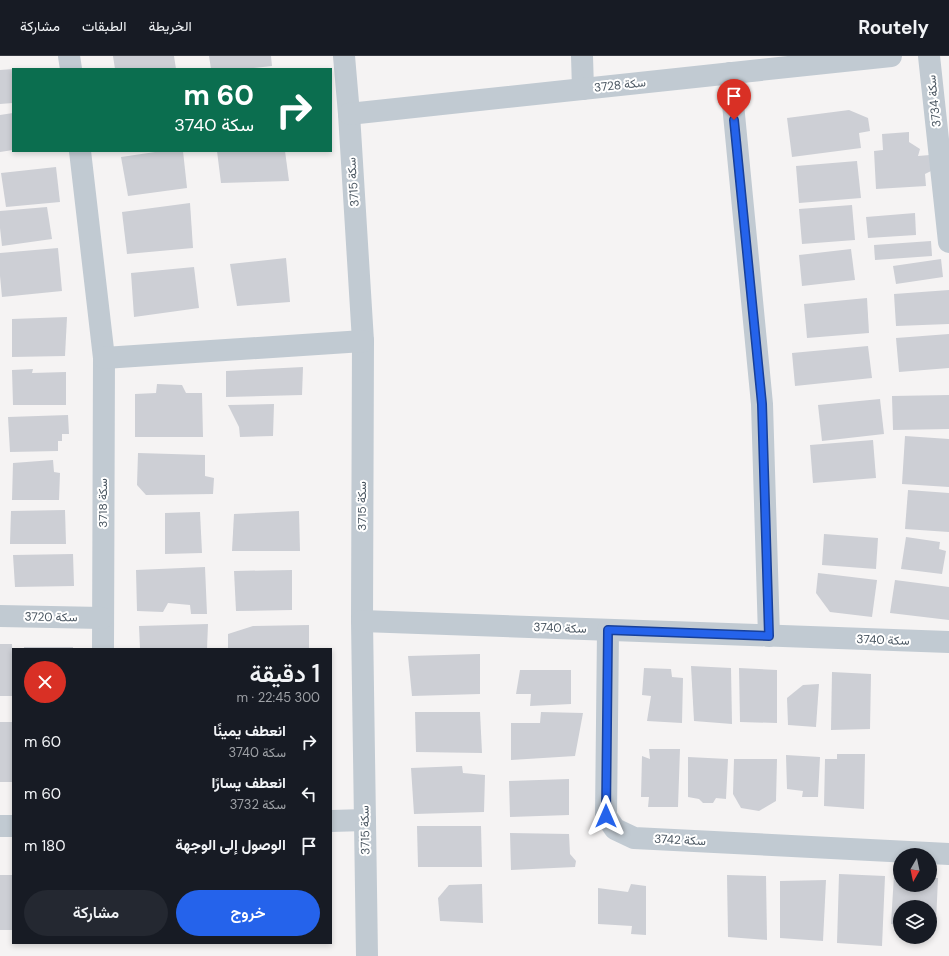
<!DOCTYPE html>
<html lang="ar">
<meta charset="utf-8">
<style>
:root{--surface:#171b24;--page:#242831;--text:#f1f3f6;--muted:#9ea1a6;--line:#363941;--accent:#2563eb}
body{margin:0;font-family:"DM Sans",Vazirmatn,sans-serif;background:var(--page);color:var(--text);direction:rtl;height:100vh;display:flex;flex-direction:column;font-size:15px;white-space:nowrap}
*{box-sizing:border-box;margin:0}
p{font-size:13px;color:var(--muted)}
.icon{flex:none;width:22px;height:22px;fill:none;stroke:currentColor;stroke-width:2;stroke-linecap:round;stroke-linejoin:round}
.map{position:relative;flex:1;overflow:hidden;direction:ltr}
.sheet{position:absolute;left:12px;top:592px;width:320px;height:296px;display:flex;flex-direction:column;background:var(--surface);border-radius:0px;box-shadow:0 2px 6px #0003;direction:rtl}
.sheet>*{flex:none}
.top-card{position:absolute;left:12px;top:12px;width:320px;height:84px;border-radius:0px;box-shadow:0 2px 6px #0003;direction:rtl;background:#0b6e4f;color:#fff;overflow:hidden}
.needle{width:26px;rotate:189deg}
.buttons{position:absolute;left:893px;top:792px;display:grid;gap:8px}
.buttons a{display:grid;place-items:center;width:44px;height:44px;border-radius:50%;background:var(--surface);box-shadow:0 2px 6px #0003;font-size:20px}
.pin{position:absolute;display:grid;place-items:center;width:34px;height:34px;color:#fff;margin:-41px -17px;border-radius:50% 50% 50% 0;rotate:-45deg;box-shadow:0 0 4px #0007}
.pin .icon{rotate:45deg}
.me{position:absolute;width:44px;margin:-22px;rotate:0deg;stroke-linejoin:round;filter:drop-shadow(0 0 3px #0008)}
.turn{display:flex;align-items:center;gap:14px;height:84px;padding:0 12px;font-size:18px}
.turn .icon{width:52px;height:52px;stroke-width:2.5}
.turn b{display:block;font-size:28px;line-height:34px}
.round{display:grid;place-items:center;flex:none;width:42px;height:42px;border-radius:21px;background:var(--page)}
.summary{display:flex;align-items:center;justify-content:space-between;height:68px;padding:0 12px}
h1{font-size:24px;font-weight:600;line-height:30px}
.action{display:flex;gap:8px;margin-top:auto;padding:8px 12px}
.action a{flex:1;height:46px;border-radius:24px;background:var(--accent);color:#fff;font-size:16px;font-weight:600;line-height:46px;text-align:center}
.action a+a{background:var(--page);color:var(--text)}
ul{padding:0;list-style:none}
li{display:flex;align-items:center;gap:12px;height:52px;padding:0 12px}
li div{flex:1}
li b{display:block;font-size:15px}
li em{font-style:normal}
header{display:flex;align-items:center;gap:24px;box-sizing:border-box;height:56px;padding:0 20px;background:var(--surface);border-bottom:1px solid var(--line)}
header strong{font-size:19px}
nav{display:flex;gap:22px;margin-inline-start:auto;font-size:14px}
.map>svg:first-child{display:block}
.building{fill:#cdcfd5}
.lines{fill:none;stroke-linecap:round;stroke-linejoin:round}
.street{stroke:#c1cad2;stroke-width:22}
.route-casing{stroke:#184099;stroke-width:10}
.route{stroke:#2563eb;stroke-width:7}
.labels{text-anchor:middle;stroke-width:4;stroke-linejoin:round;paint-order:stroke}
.street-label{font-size:12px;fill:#4a5661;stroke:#fff}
</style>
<header>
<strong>Routely</strong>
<nav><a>الخريطة</a><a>الطبقات</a><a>مشاركة</a></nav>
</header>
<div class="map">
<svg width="949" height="900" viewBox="0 0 949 900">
<rect width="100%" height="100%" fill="#f5f3f3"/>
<g class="building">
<polygon points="113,0 174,0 176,13 115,13"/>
<polygon points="209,0 271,0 272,10 246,13 211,13"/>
<polygon points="13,13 13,47 0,48 0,14"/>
<polygon points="849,54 868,62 870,75 859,77 861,92 792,101 787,62"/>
<polygon points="13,57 13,94 0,96 0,59"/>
<polygon points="909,76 909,86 920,93 918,100 930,99 931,115 925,118 926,130 876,133 874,95 883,94 882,78"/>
<polygon points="162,95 183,95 187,132 128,140 121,101"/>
<polygon points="217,95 285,95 289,125 221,127"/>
<polygon points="857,105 861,142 799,147 796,110"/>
<polygon points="56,111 60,146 6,151 1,117"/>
<polygon points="190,147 193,192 127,198 122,156"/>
<polygon points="852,149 855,184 802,188 799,153"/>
<polygon points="47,151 52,183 2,190 0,172 0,155"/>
<polygon points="915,157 916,179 868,182 866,161"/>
<polygon points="931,185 932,200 875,204 874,189"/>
<polygon points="58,192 62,235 2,241 0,220 0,197"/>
<polygon points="851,193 855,224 802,230 799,199"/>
<polygon points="286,202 290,246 237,250 230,208"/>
<polygon points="941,203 943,221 896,228 893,210"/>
<polygon points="194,211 199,252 134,261 131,217"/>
<polygon points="949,234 949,268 896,270 894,238"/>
<polygon points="867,242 869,277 807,282 804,248"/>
<polygon points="67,261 65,300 12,301 12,263"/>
<polygon points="949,278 949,312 899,316 896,282"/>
<polygon points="868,290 872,322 795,330 792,297"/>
<polygon points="303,311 302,339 226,341 226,315"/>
<polygon points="33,313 32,317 66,316 66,349 13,349 12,314"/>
<polygon points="157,328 182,329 186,337 202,337 203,381 135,381 135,338 156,337"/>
<polygon points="949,339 949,373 893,374 892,340"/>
<polygon points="880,343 884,378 822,385 818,349"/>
<polygon points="274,348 273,380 240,381 239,371 228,349"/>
<polygon points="68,359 69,378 62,378 62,385 58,385 58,395 10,396 8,361"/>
<polygon points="905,380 949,383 949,431 902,428"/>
<polygon points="873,384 876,422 813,427 810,389"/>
<polygon points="138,397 205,399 205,420 214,422 213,438 146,439 137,429"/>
<polygon points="53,404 54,416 60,417 59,444 12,444 13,407"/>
<polygon points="908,434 949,437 949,476 905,473"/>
<polygon points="65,454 66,488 10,488 11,455"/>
<polygon points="299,455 300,495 232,495 234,458"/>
<polygon points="200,456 202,497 165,498 165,457"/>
<polygon points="824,478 878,482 876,513 822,509"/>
<polygon points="906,481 940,486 939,493 946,495 942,518 901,513"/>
<polygon points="73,498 74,530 15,531 13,499"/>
<polygon points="205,511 207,558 191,558 190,549 168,547 163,556 137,555 136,514"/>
<polygon points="292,514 292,554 236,555 234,515"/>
<polygon points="818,517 877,524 872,561 830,556 816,537"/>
<polygon points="895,524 949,531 949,564 890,557"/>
<polygon points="208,568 207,593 140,593 139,570"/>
<polygon points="309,569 309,593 228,593 228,578 253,570"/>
<polygon points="0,588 12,588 13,640 0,640"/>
<rect x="24" y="591" width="49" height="2"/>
<polygon points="480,598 480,638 412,640 408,600"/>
<polygon points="691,610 731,612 732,668 694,665"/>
<polygon points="644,612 671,613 672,621 683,622 682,667 647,665 651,640 642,639"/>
<polygon points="739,612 777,614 777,667 740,666"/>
<polygon points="520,614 571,614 571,648 530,650 531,638 516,638"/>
<polygon points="832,616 871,618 870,673 831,674"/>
<polygon points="819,628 816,671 788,669 787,642 803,629"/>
<polygon points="415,656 480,656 482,697 416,696"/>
<polygon points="541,656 583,657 575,700 511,704 511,667 540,667"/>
<rect x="0" y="666" width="13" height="60"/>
<polygon points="649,693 680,693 678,751 648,751 649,741 641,741 642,700 650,703"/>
<polygon points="837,698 865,698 864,753 824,750 825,703 837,703"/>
<polygon points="786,699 820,701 818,741 802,741 803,735 787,733"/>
<polygon points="688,701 728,703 726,743 716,742 713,747 703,747 699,743 688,741"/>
<polygon points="734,703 777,703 776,745 759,755 741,752 733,738"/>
<polygon points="462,710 463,717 485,719 484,756 414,758 411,712"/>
<polygon points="569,723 569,759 510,761 509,725"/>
<polygon points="417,770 481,770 482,811 418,811"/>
<polygon points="510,777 569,778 570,798 576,805 575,811 511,814"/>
<polygon points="839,818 885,820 882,890 837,887"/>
<rect x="0" y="819" width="13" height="55"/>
<polygon points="727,819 766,820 767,884 728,881"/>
<polygon points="894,819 900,820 900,829 930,829 930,822 938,822 936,867 930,867 930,851 900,851 900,870 891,868"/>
<polygon points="826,824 823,885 780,882 780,825"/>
<polygon points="482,828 483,867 440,865 438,842 449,829"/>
<polygon points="631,828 646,830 646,879 631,878 632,870 598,868 598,832 628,836"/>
</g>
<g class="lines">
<g class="street">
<polyline points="69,0 71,13"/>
<polyline points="344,0 349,58 363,285 362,565 367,900"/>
<polyline points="582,0 583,33"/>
<polyline points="929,0 949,186"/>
<polyline points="730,17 762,348 769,580"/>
<polyline points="349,58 891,0"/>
<polyline points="80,95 104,302 103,593"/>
<polyline points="104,302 363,285"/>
<polyline points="0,560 102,562"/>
<polyline points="362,565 949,586"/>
<polyline points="608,574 606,760 615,773 634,782 949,798"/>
<polyline points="331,765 365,764"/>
<polyline points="0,770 13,770"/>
</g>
</g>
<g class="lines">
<g class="route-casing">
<polyline id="route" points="606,760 608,574 769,580 762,348 734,64"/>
</g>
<use href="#route" class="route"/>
</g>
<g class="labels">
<g class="street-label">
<text transform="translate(620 29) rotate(-6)" y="4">سكة 3728</text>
<text transform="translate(934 45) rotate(-96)" y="4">سكة 3734</text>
<text transform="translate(353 126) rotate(-94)" y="4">سكة 3715</text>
<text transform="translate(103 447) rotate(-90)" y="4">سكة 3718</text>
<text transform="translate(362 450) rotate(-90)" y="4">سكة 3715</text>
<text transform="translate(51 561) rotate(1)" y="4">سكة 3720</text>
<text transform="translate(560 572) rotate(2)" y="4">سكة 3740</text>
<text transform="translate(883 584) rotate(2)" y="4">سكة 3740</text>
<text transform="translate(365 774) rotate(-91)" y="4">سكة 3715</text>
<text transform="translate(680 784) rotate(3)" y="4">سكة 3742</text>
</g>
</g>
</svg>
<div class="buttons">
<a><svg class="needle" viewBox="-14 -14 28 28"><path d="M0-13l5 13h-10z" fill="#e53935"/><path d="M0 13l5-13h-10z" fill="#9ea1a6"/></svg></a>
<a><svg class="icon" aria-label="layers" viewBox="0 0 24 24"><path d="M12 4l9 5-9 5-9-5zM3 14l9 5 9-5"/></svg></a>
</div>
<div class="pin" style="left:734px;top:64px;background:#d93025"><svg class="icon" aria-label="arrive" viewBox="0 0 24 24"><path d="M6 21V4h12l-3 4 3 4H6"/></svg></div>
<svg class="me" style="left:606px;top:760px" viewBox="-20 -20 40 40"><path d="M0-17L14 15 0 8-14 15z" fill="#2563eb" stroke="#fff" stroke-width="4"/></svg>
<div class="top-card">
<div class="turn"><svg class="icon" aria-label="right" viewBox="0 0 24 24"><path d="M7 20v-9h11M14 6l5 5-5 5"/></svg><div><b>60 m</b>سكة 3740</div></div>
</div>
<section class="sheet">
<div class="summary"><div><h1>1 دقيقة</h1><p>300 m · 22:45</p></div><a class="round" style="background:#d93025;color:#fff"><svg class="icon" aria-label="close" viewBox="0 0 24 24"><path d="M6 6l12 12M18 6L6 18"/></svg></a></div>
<ul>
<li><svg class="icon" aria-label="right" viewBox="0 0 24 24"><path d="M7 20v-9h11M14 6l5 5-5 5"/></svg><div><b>انعطف يمينًا</b><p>سكة 3740</p></div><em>60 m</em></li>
<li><svg class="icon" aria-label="left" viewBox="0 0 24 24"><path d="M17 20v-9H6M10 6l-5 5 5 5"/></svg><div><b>انعطف يسارًا</b><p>سكة 3732</p></div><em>60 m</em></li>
<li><svg class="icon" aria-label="arrive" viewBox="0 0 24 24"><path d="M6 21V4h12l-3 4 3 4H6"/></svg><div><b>الوصول إلى الوجهة</b></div><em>180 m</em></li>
</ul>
<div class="action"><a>خروج</a><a>مشاركة</a></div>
</section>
</div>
